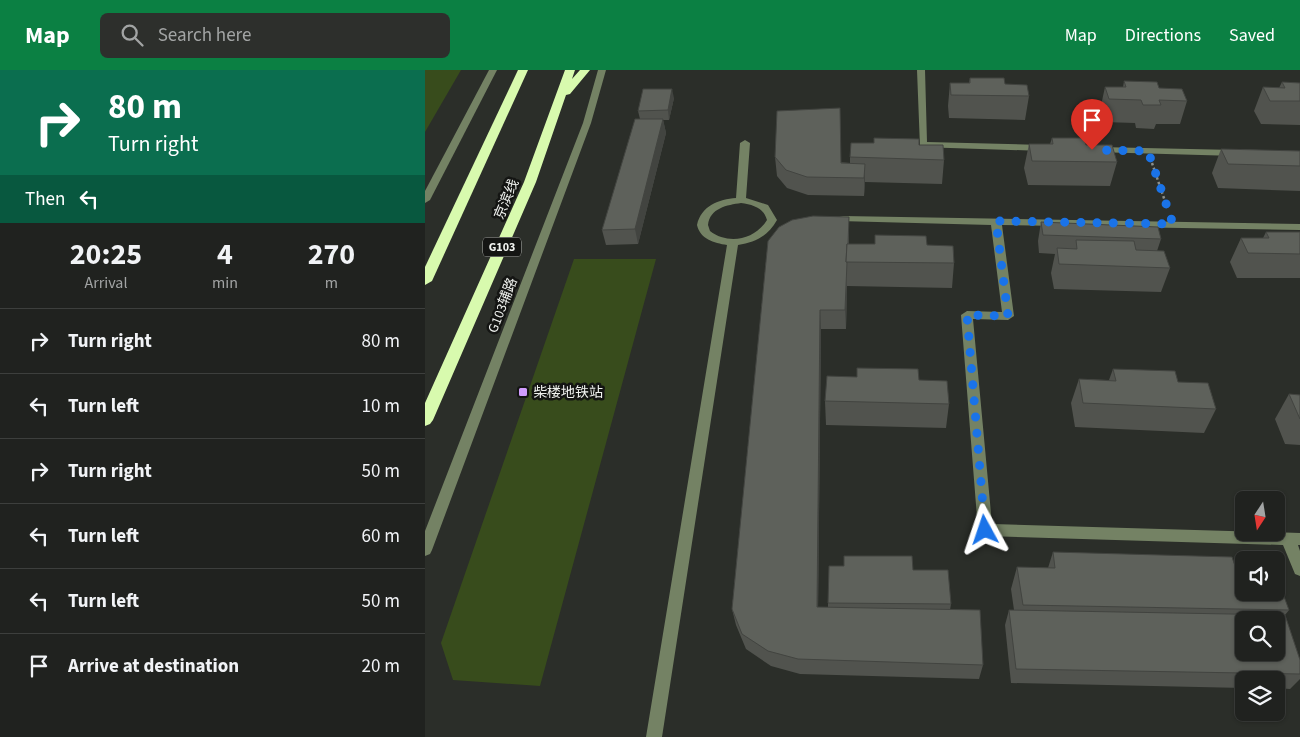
<!DOCTYPE html>
<meta charset="utf-8">
<style>
:root{--surface:#20221f;--page:#2d2f2c;--text:#f1f3f6;--muted:#a2a4a4;--line:#3d3f3d;--accent:#0b8043}
body{margin:0;font-family:"Source Sans 3","Noto Sans SC",sans-serif;background:var(--page);color:var(--text);height:100vh;display:flex;flex-direction:column;font-size:19px;white-space:nowrap}
*{box-sizing:border-box;margin:0}
p{font-size:16px;color:var(--muted)}
.icon{flex:none;width:28px;height:28px;fill:none;stroke:currentColor;stroke-width:2;stroke-linecap:round;stroke-linejoin:round}
.map{position:relative;flex:1;overflow:hidden}
.panel{display:flex;flex-direction:column;background:var(--surface);width:425px}
.panel>*{flex:none}
.top-card{background:#0b6e4f;color:#fff;overflow:hidden}
.needle{width:32px;rotate:192deg}
.tools{position:absolute;left:810px;top:421px;display:grid;gap:10px}
.tools a{display:grid;place-items:center;width:50px;height:50px;border-radius:8px;background:var(--surface);box-shadow:0 1px 4px #0004,0 0 0 1px var(--line);font-size:25px}
.pin{position:absolute;display:grid;place-items:center;width:42px;height:42px;color:#fff;margin:-51px -21px;border-radius:50% 50% 50% 0;rotate:-45deg;box-shadow:0 0 5px #0007}
.pin .icon{rotate:45deg}
.me{position:absolute;width:55px;margin:-28px;rotate:355deg;stroke-linejoin:round;filter:drop-shadow(0 0 4px #0008)}
.turn{display:flex;align-items:center;gap:18px;height:105px;padding:0 25px;font-size:22px}
.turn .icon{width:65px;height:65px;stroke-width:2.5}
.turn b{display:block;font-size:35px;line-height:42px}
.then{display:flex;align-items:center;height:48px;padding:0 25px;background:#0003;gap:10px;font-size:19px}
.eta{display:flex;justify-content:space-evenly;align-items:center;height:85px;text-align:center}
.eta b{font-size:30px;font-weight:700;line-height:35px}
ul{padding:0;list-style:none}
li{display:flex;align-items:center;gap:15px;height:65px;padding:0 25px;border-top:1px solid var(--line)}
li div{flex:1}
li b{display:block;font-size:19px}
li em{font-style:normal}
header{display:flex;align-items:center;gap:30px;box-sizing:border-box;height:70px;padding:0 25px;background:var(--accent);color:#fff}
header strong{font-size:24px}
nav{display:flex;gap:28px;margin-inline-start:auto;font-size:18px}
.search{width:350px;height:45px;background:var(--page);display:flex;align-items:center;gap:12px;box-sizing:border-box;padding:0 18px;border-radius:8px;color:var(--muted);font-size:19px}
main{display:flex;flex:1;min-height:0}
.map>svg:first-child{display:block}
.green{fill:#384c1c}
.lines{fill:none;stroke-linecap:round;stroke-linejoin:round}
.path{stroke:#8c8f8b;stroke-width:2.5;stroke-dasharray:2.5 2.5;stroke-linecap:butt}
.minor{fill:#748264;fill-rule:evenodd}
.highway{fill:#d8faae;fill-rule:evenodd}
.wall{fill:#51534e}
.shaded-wall{fill:#424440}
.building{fill:#5e615b;stroke:#424440;fill-rule:evenodd}
.route{stroke:#1a73e8;stroke-width:9;stroke-dasharray:0 16.2}
.poi-dot{fill:#d19dfe;stroke:#141513;stroke-width:2}
.labels{text-anchor:middle;stroke-width:5;stroke-linejoin:round;paint-order:stroke}
.shield{fill:#141513;stroke:#aeb0ad;stroke-width:1}
.shield-label{font-size:12px;font-weight:bold;fill:#f0f2ef}
.street-label{font-size:14px;fill:#f0f2ef;stroke:#141513}
.poi-label{font-size:14px;fill:#f0f2ef;stroke:#141513;text-anchor:start}
</style>
<header>
<strong>Map</strong>
<div class="search"><svg class="icon" aria-label="search" viewBox="0 0 24 24"><circle cx="10" cy="10" r="6"/><path d="M15 15l6 6"/></svg>Search here</div>
<nav><a>Map</a><a>Directions</a><a>Saved</a></nav>
</header>
<main>
<section class="panel">
<div class="top-card">
<div class="turn"><svg class="icon" aria-label="right" viewBox="0 0 24 24"><path d="M7 20v-9h11M14 6l5 5-5 5"/></svg><div><b>80 m</b>Turn right</div></div>
<div class="then">Then<svg class="icon" aria-label="left" viewBox="0 0 24 24"><path d="M17 20v-9H6M10 6l-5 5 5 5"/></svg></div>
</div>
<div class="eta">
<div><b>20:25</b><p>Arrival</p></div>
<div><b>4</b><p>min</p></div>
<div><b>270</b><p>m</p></div>
</div>
<ul>
<li><svg class="icon" aria-label="right" viewBox="0 0 24 24"><path d="M7 20v-9h11M14 6l5 5-5 5"/></svg><div><b>Turn right</b></div><em>80 m</em></li>
<li><svg class="icon" aria-label="left" viewBox="0 0 24 24"><path d="M17 20v-9H6M10 6l-5 5 5 5"/></svg><div><b>Turn left</b></div><em>10 m</em></li>
<li><svg class="icon" aria-label="right" viewBox="0 0 24 24"><path d="M7 20v-9h11M14 6l5 5-5 5"/></svg><div><b>Turn right</b></div><em>50 m</em></li>
<li><svg class="icon" aria-label="left" viewBox="0 0 24 24"><path d="M17 20v-9H6M10 6l-5 5 5 5"/></svg><div><b>Turn left</b></div><em>60 m</em></li>
<li><svg class="icon" aria-label="left" viewBox="0 0 24 24"><path d="M17 20v-9H6M10 6l-5 5 5 5"/></svg><div><b>Turn left</b></div><em>50 m</em></li>
<li><svg class="icon" aria-label="arrive" viewBox="0 0 24 24"><path d="M6 21V4h12l-3 4 3 4H6"/></svg><div><b>Arrive at destination</b></div><em>20 m</em></li>
</ul>
</section>
<div class="map">
<svg width="875" height="667" viewBox="0 0 875 667">
<rect width="100%" height="100%" fill="#2b2e29"/>
<g class="green">
<polygon points="0,0 36,0 0,62"/>
<polygon points="149,189 231,189 115,616 28,610 16,573"/>
</g>
<g class="lines">
<polyline class="path" points="727,93 743,140"/>
<g class="minor">
<polygon points="64,0 72,0 5,130 0,133 0,121"/>
<polygon points="173,0 181,0 166,53 7,480 5,484 0,486 0,461 158,53"/>
<polygon points="492,0 500,0 502,72 618,75 623,78 618,81 495,77"/>
<path d="M320,70L325,73L321,128L343,135L352,150C343,166 331,172 313,175L237,667H221L302,175C289,173 275,169 272,155C276,136 294,129 311,128L315,73ZM316,133C328,135 338,137 342,150C330,170 303,175 285,161L283,155C285,138 302,135 316,133Z"/>
<polygon points="673,77 811,80 816,83 811,86 670,82 670,78"/>
<polygon points="418,146 875,154 875,160 577,155 589,246 583,250 548,249 567,454 875,463 875,475 873,475 875,481 875,506 870,504 858,475 560,466 555,464 553,460 536,245 542,241 577,242 566,155 414,151 414,147"/>
</g>
<g class="highway">
<polygon points="93,0 103,0 7,211 0,215 0,197"/>
<polygon points="140,0 150,0 147,9 155,0 165,0 145,24 141,25 111,112 8,350 5,354 0,356 0,333 99,112"/>
</g>
</g>
<g class="wall">
<polygon points="545,8 580,14 604,26 600,50 524,48 523,36 525,13 544,13"/>
<polygon points="699,11 734,18 762,31 755,54 731,54 729,59 711,58 710,53 678,52 675,40 680,17 698,17"/>
<polygon points="857,12 875,13 875,55 836,54 829,41 838,17 854,18"/>
<polygon points="249,28 244,50 238,50 241,63 213,174 181,175 177,160 215,49 213,41"/>
<polygon points="627,68 661,75 692,92 685,116 603,115 599,98 604,74 625,74"/>
<polygon points="494,75 519,90 517,114 440,112 439,126 383,125 362,118 352,106 350,87 425,93 425,87"/>
<polygon points="796,79 875,81 875,121 793,118 787,103"/>
<polygon points="424,147 424,174 502,175 529,193 527,218 422,216 421,259 396,259 393,537 403,537 403,533 488,500 526,534 525,540 558,595 554,609 375,604 346,596 321,579 311,555 307,539 343,171"/>
<polygon points="616,152 736,169 732,181 745,198 736,222 629,219 626,203 630,184 614,183 613,171"/>
<polygon points="841,162 875,162 875,208 812,208 805,192 816,168 838,168"/>
<polygon points="688,299 753,312 791,339 779,363 650,357 646,333 654,309 684,310"/>
<polygon points="494,310 524,334 521,358 401,355 400,331"/>
<polygon points="864,324 875,325 875,375 860,374 850,349"/>
<polygon points="628,482 812,502 864,540 860,545 875,590 875,609 865,619 851,618 851,610 819,610 819,618 586,613 580,555 584,540 589,540 586,519 592,497 623,498"/>
</g>
<g class="shaded-wall">
<polygon points="247,19 249,28 244,50 243,40"/>
<polygon points="238,49 241,63 213,174 210,159"/>
<polygon points="440,94 440,112 439,126 439,108"/>
<polygon points="424,147 423,192 422,192"/>
<polygon points="422,209 422,216 421,259 420,240"/>
<polygon points="395,240 396,259 393,553 392,537"/>
</g>
<g class="building">
<polygon points="545,8 579,8 580,14 602,15 604,26 526,25 525,13 545,13"/>
<polygon points="699,11 732,12 734,18 757,19 762,31 734,30 736,35 718,35 716,30 684,29 680,17 701,17"/>
<polygon points="857,12 875,13 875,31 845,31 838,17 860,18"/>
<polygon points="218,19 247,19 243,40 213,41"/>
<polygon points="415,38 416,93 440,94 439,108 382,107 361,100 350,87 352,41"/>
<polygon points="210,49 238,49 210,159 177,160"/>
<polygon points="449,68 494,69 494,75 518,75 519,90 425,87 426,73 449,73"/>
<polygon points="627,68 659,68 661,75 687,75 692,92 607,91 604,74 628,74"/>
<polygon points="796,79 875,81 875,96 803,94"/>
<polygon points="388,146 424,147 423,174 422,174 421,192 422,192 420,240 395,240 392,537 555,540 558,595 373,589 343,581 317,564 307,539 343,171 354,157 367,150"/>
<polygon points="616,152 733,157 736,169 618,165"/>
<polygon points="841,162 875,162 875,184 823,183 816,168 844,168"/>
<polygon points="450,165 501,166 502,175 528,176 529,193 421,192 422,174 450,174"/>
<polygon points="651,170 709,171 711,180 739,181 745,198 634,194 632,178 652,179"/>
<polygon points="432,298 493,299 494,310 522,311 524,334 400,331 402,306 432,307"/>
<polygon points="688,299 750,301 753,312 783,313 791,339 658,333 654,309 691,311"/>
<polygon points="864,324 875,325 875,349"/>
<polygon points="628,482 807,487 812,502 819,502 819,522 851,522 851,505 864,540 598,535 592,497 630,498"/>
<polygon points="419,486 487,486 488,500 523,500 526,534 403,533 404,496 419,496"/>
<path d="M584,540L860,545L875,590V604L591,599ZM819,550H851V582H819Z"/>
</g>
<g class="lines">
<polyline class="route" points="560,460 542,245 583,246 571,151 748,154 723,81 667,80"/>
</g>
<rect class="poi-dot" x="93" y="317" width="10" height="10" rx="2.5"/>
<g class="labels">
<rect class="shield" x="58" y="167.5" width="38" height="19" rx="4"/>
<g class="shield-label">
<text x="77" y="181">G103</text>
</g>
<g class="street-label">
<text transform="translate(81 129) rotate(-67)" y="5">京滨线</text>
<text transform="translate(77 235) rotate(-69)" y="5">G103辅路</text>
</g>
<g class="poi-label">
<text x="108" y="327">柴楼地铁站</text>
</g>
</g>
</svg>
<div class="tools">
<a><svg class="needle" viewBox="-14 -14 28 28"><path d="M0-13l5 13h-10z" fill="#e53935"/><path d="M0 13l5-13h-10z" fill="#a2a4a4"/></svg></a>
<a><svg class="icon" aria-label="sound" viewBox="0 0 24 24"><path d="M4 9h4l5-4v14l-5-4H4zM17 9q2 3 0 6"/></svg></a>
<a><svg class="icon" aria-label="search" viewBox="0 0 24 24"><circle cx="10" cy="10" r="6"/><path d="M15 15l6 6"/></svg></a>
<a><svg class="icon" aria-label="layers" viewBox="0 0 24 24"><path d="M12 4l9 5-9 5-9-5zM3 14l9 5 9-5"/></svg></a>
</div>
<div class="pin" style="left:667px;top:80px;background:#d93025"><svg class="icon" aria-label="arrive" viewBox="0 0 24 24"><path d="M6 21V4h12l-3 4 3 4H6"/></svg></div>
<svg class="me" style="left:560px;top:460px" viewBox="-20 -20 40 40"><path d="M0-17L14 15 0 8-14 15z" fill="#1a73e8" stroke="#fff" stroke-width="4"/></svg>
</div>
</main>
